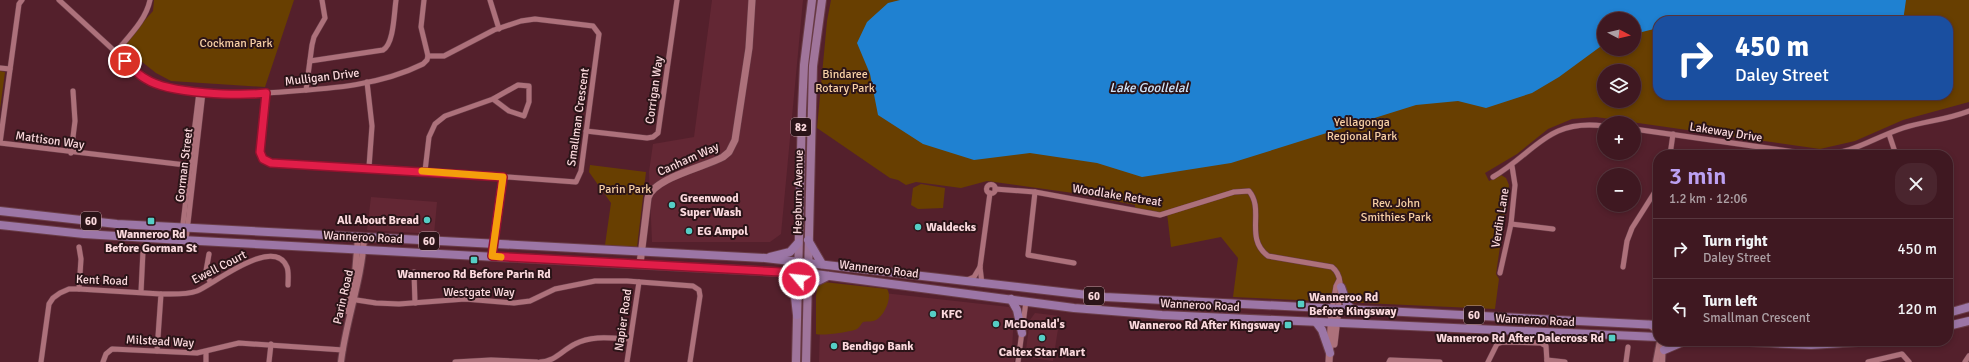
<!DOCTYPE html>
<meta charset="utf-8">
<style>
:root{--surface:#3f1821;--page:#4a252e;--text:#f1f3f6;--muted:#ada0a5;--line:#58373f;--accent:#bca0f2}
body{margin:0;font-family:Signika,sans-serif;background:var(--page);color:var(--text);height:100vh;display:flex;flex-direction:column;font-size:15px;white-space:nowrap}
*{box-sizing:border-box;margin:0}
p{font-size:13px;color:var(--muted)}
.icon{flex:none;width:22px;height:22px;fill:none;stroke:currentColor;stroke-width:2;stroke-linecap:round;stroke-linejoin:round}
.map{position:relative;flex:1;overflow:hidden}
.sheet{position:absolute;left:1653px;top:150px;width:300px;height:196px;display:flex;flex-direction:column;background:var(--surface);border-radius:16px;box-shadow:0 2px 6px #0003,0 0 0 1px var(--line)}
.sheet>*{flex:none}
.top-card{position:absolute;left:1653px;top:16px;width:300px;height:84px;border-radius:16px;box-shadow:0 2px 6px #0003,0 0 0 1px var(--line);background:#1a4fa0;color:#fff;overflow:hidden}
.needle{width:26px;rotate:97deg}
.controls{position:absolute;left:1597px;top:12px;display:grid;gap:8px}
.controls a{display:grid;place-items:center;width:44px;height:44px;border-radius:50%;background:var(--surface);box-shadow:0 2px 6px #0003,0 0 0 1px var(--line);font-size:20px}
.pin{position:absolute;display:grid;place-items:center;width:34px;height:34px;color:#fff;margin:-17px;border:2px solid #fff;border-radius:50%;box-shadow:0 1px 4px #0007}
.me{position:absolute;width:44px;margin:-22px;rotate:298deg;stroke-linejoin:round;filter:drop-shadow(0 0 3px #0008)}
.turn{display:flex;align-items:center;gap:14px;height:84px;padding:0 16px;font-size:18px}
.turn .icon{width:52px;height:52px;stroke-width:2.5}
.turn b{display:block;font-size:28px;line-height:34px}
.round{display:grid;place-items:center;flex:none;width:42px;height:42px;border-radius:16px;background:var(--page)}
.head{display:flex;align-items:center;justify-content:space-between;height:68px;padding:0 16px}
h1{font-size:24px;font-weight:600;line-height:30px;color:var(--accent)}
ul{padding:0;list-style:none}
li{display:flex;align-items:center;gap:12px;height:60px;padding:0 16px;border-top:1px solid var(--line)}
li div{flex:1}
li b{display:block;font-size:15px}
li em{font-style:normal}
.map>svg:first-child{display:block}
.built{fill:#632734}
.green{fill:#683f01;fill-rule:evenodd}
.water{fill:#1f81d1}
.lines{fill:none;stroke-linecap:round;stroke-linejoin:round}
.minor-casing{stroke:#6a3d48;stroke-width:6}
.tertiary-casing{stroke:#6a3d48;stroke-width:8}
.secondary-casing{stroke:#6a3d48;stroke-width:8}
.primary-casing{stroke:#6a3d48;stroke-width:10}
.trunk-casing{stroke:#6a3d48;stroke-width:10}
.minor{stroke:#ad717b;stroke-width:5}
.tertiary{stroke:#ad717b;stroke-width:6}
.secondary{stroke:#ad717b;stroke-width:7}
.primary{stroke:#a0759b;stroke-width:8}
.trunk{stroke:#9c76a6;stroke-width:8}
.route-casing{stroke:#92132f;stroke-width:10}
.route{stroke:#e11d48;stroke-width:7}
.slow{stroke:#f59e0b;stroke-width:7}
.poi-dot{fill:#55cec5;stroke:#2b1418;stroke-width:1.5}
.labels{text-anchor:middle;stroke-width:4;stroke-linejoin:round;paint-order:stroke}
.shield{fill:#2b1418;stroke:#bd9ea2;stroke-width:1}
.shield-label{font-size:11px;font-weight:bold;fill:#fbd9dd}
.park-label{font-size:12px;fill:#f7cfa5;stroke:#2b1418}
.street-label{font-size:12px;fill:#fbd9dd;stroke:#2b1418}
.poi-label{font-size:12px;font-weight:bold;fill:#fbd9dd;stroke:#2b1418;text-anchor:start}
.water-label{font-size:13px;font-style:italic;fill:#d1e5fa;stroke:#2b1418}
</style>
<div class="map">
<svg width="1969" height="362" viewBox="0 0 1969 362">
<rect width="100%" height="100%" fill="#54202c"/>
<g class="built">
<polygon points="712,0 803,0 781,234 770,242 652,242 649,172 653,144 694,137"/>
<polygon points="371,197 437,202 434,234 367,230"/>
<polygon points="821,286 1009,307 1014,314 1012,350 1015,356 1014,362 819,362"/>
<polygon points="1035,313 1060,316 1053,361 1025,357 1030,320"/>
</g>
<g class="green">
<polygon points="154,0 294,0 265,87 171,81 156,73 122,46 153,11"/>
<path d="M831,0H1969V102L1903,120L1855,141L1820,149L1596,117L1572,119L1548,129L1517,154L1485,173L1489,181L1501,175L1506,178L1509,185L1496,274L1499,279L1495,309L1233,297L1238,258L1221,237L1171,247L1167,213L1135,211V205L1073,193L987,181L961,188L916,182L906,185L898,180L890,178L817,128L827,21ZM1604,19H1634V49H1604ZM1658,21H1948V95H1658ZM1604,71H1634V101H1604Z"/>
<polygon points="0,71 5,72 0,109"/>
<polygon points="590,165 646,172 637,247 605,245 611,203 589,172"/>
<polygon points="921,184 945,188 943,208 918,209 911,205 913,188"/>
<path d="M824,282L887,289C893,297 884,316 876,320C873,322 867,321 863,322C861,324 859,328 857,329C851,332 822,336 816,334V295L818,286Z"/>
</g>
<polygon class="water" points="900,0 1906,0 1903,21 1658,21 1658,28 1634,34 1634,19 1604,19 1604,44 1559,77 1532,93 1486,108 1458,101 1416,105 1231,163 1142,177 1097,163 1030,153 974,160 923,144 878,115 870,74 857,43 867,22 888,3"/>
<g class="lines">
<g class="minor-casing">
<g id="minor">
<polyline points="22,0 19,4 0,143 194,166"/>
<path d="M59,0L145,79L156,84L167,88L199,92L261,94L266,93C320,89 375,88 423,64L427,60L428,56H444L494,30L521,21L535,19L593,26L599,34L581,171L576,182L369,167L271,163L263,159L259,152L266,93"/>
<polyline points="424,0 421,27 428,56"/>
<polyline points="490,0 499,29"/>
<path d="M116,52C129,36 146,20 150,0"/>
<path d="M310,61L383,50C394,44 394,13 396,0"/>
<polyline points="0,68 10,69"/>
<polyline points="367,82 372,126 369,167"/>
<polyline points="306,90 312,45 314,37 325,18 322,0"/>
<polyline points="1634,129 1816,155"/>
<polyline points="586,131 647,138 653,137 658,133 677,0"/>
<polyline points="1889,134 1896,155"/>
<polyline points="71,153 75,121 73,91"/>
<polyline points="1670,155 1673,134"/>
<path d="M1818,155C1856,153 1870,139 1903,128C1925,121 1946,120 1969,111"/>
<polyline points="425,171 429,137 435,124 445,116 493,99 518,85 529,86 529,102 524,116 509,111 493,99"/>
<path d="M1493,177C1537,151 1547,119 1604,126"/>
<circle cx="991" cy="189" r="4.5"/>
<path d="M995,189L1035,192L1160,215L1234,192L1249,191C1265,210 1244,238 1268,256L1332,267C1345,277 1339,296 1338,310"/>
<polyline points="1035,192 1028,255 1074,263"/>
<polyline points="1511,224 1553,229"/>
<polyline points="181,240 199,92"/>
<polyline points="186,240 203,92"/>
<polyline points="209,254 206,271 210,282"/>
<polyline points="493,256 503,177"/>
<polyline points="1623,267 1627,241 1632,228 1658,187"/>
<polyline points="414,272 415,303"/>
<polyline points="1500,273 1511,224 1515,185 1512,166"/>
<polyline points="967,280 974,277 980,267"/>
<polyline points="982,284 980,267 990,193"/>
<polyline points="79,289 81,259 79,247"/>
<polyline points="141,292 143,251"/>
<path d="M161,294C173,294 186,295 197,291C214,284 274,235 287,267C289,272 288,279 288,285"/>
<polyline points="350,299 376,303 399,304 465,299 514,303 530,301 555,289 595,281 627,281 693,286 699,290 700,296 690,362"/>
<polyline points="1332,310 1336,286 1339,280"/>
<polyline points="1547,360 1565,362"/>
<polyline points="41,362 49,304 53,298 60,293 69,289 79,289 161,294 157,351"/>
<polyline points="103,362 106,354 112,349 197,353 239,343 343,350"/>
<polyline points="206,362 206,352"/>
<polyline points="269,362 271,344"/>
<polyline points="455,362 491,360 537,362"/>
<path d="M540,362C556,361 561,351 575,344C592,335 611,338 630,339"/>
<polyline points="627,362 639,282"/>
<polyline points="1018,362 1026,301"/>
<polyline points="1389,362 1390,360 1440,362"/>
<polyline points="1488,362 1497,344 1503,342 1541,343 1546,346 1547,362"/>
<polyline points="1626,362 1628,347"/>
<polyline points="1868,362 1902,354 1909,362"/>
<polyline points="1965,362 1969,356"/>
</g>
</g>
<g class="tertiary-casing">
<g id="tertiary">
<polyline points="347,311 355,274 358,237"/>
<polyline points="1649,324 1658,332"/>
<path d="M341,362C346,320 362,280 364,238"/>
<polyline points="1656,362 1660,341"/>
<polyline points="1662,362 1663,341"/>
</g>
</g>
<g class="secondary-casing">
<g id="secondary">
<path d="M640,264L648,198C653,178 705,167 723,157L729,152L735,140L749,48L752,0"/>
<polyline points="1334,344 1338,310"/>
<polyline points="1329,362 1332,310"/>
</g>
</g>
<g class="primary-casing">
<g id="primary">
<polyline points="796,362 802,110 804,65 812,0"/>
<polyline points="806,362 813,66 822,0"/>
</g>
</g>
<g class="trunk-casing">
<g id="trunk">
<polyline points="0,211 117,224 765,258 1105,297 1658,325"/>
<polyline points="0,225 84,234 181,240 815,274 1074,308 1162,315 1658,337"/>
<polyline points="808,240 822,264"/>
<polyline points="770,257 790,252 798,243"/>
<polyline points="784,272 795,297 797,315"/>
<polyline points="808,286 828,276"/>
<polyline points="1341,287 1347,304 1353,311"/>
<polyline points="1011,299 1017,310 1022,333"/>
<polyline points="1948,313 1969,307"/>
<polyline points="1316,322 1322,330 1330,353"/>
<polyline points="1948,326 1969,321"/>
<polyline points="1729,341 1811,345 1874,341"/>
<polyline points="1664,350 1685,341"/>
</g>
</g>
<use href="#minor" class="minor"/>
<use href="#tertiary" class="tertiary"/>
<use href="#secondary" class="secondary"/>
<use href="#primary" class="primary"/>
<use href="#trunk" class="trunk"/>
</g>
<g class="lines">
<g class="route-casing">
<path id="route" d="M125,61C132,67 138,75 146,79C169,94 239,96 266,93L260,152L263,159L271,163L503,177L492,256L799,273V279"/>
</g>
<use href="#route" class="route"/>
<polyline class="slow" points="422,171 503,177 492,256 501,257"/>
</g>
<g class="poi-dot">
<circle cx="672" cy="205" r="4"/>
<circle cx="427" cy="220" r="4"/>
<rect x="147" y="217" width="8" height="8" rx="2"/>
<circle cx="918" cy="227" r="4"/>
<circle cx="689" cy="231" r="4"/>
<rect x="470" y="256" width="8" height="8" rx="2"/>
<rect x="1297" y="300" width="8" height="8" rx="2"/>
<circle cx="933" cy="314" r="4"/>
<circle cx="996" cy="324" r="4"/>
<rect x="1284" y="321" width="8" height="8" rx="2"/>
<circle cx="1042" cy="338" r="4"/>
<rect x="1608" y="334" width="8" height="8" rx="2"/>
<circle cx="834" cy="346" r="4"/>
</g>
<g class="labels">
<g class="shield">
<rect x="791" y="118" width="20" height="18" rx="3"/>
<rect x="81" y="212" width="20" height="18" rx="3"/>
<rect x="419" y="232" width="20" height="18" rx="3"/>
<rect x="1084" y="287" width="20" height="18" rx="3"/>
<rect x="1464" y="306" width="20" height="18" rx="3"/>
</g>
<g class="shield-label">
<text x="801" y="131">82</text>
<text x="91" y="225">60</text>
<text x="429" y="245">60</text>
<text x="1094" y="300">60</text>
<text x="1474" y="319">60</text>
</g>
<g class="park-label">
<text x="236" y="47">Cockman Park</text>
<text x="845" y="78">Bindaree<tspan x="845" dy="14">Rotary Park</tspan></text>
<text x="1362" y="126">Yellagonga<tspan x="1362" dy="14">Regional Park</tspan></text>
<text x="625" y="193">Parin Park</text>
<text x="1396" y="207">Rev. John<tspan x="1396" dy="14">Smithies Park</tspan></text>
</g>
<g class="street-label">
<text transform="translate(322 77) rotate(-7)" y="4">Mulligan Drive</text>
<text transform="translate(654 90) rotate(-82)" y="4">Corrigan Way</text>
<text transform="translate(578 117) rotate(-82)" y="4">Smallman Crescent</text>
<text transform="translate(1726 132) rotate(9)" y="4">Lakeway Drive</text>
<text transform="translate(50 140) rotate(8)" y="4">Mattison Way</text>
<text transform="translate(688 159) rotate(-24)" y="4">Canham Way</text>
<text transform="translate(184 165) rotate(-83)" y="4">Gorman Street</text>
<text transform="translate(798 192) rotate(-89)" y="4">Hepburn Avenue</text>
<text transform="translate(1117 195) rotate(9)" y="4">Woodlake Retreat</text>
<text transform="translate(1500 218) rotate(-81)" y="4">Verdin Lane</text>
<text transform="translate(363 237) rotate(3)" y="4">Wanneroo Road</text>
<text transform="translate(219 267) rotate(-27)" y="4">Ewell Court</text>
<text transform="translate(879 269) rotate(7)" y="4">Wanneroo Road</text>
<text transform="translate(102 280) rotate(2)" y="4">Kent Road</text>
<text x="479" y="296">Westgate Way</text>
<text transform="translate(343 297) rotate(-77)" y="4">Parin Road</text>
<text transform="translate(1200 305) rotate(3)" y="4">Wanneroo Road</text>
<text transform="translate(623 320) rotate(-82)" y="4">Napier Road</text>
<text transform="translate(1535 320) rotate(3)" y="4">Wanneroo Road</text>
<text transform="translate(160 341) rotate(3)" y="4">Milstead Way</text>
</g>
<g class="poi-label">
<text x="680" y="202">Greenwood<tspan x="680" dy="14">Super Wash</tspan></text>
<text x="419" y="224" text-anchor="end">All About Bread</text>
<text x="926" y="231">Waldecks</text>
<text x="697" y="235">EG Ampol</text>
<text x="151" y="238" text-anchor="middle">Wanneroo Rd<tspan x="151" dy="14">Before Gorman St</tspan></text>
<text x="474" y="278" text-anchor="middle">Wanneroo Rd Before Parin Rd</text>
<text x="1309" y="301">Wanneroo Rd<tspan x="1309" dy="14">Before Kingsway</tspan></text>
<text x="941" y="318">KFC</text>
<text x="1004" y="328">McDonald's</text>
<text x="1280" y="329" text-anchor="end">Wanneroo Rd After Kingsway</text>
<text x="1604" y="342" text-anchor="end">Wanneroo Rd After Dalecross Rd</text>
<text x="842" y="350">Bendigo Bank</text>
<text x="1042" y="356" text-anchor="middle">Caltex Star Mart</text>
</g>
<g class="water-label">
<text x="1149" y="92">Lake Goollelal</text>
</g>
</g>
</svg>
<div class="controls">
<a><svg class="needle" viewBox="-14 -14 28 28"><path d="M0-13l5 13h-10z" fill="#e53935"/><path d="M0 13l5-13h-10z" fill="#ada0a5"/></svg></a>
<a><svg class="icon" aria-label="layers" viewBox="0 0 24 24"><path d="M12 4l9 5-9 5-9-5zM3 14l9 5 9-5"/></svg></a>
<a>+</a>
<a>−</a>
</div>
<div class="pin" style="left:125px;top:61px;background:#d93025"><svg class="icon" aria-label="arrive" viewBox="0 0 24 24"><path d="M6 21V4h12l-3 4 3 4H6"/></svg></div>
<svg class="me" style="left:799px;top:279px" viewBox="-20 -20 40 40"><circle r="17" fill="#e11d48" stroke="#fff" stroke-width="3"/><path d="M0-11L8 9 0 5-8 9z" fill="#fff"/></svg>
<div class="top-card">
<div class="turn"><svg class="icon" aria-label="right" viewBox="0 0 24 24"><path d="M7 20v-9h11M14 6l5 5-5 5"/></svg><div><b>450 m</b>Daley Street</div></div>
</div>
<section class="sheet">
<div class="head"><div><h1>3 min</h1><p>1.2 km · 12:06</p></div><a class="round"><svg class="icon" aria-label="close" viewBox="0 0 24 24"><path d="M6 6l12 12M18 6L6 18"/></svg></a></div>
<ul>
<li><svg class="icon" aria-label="right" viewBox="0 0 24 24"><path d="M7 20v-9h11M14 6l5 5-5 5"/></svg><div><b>Turn right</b><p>Daley Street</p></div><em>450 m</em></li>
<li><svg class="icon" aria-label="left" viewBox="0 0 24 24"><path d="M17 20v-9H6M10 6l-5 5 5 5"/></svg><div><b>Turn left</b><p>Smallman Crescent</p></div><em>120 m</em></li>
</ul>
</section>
</div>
